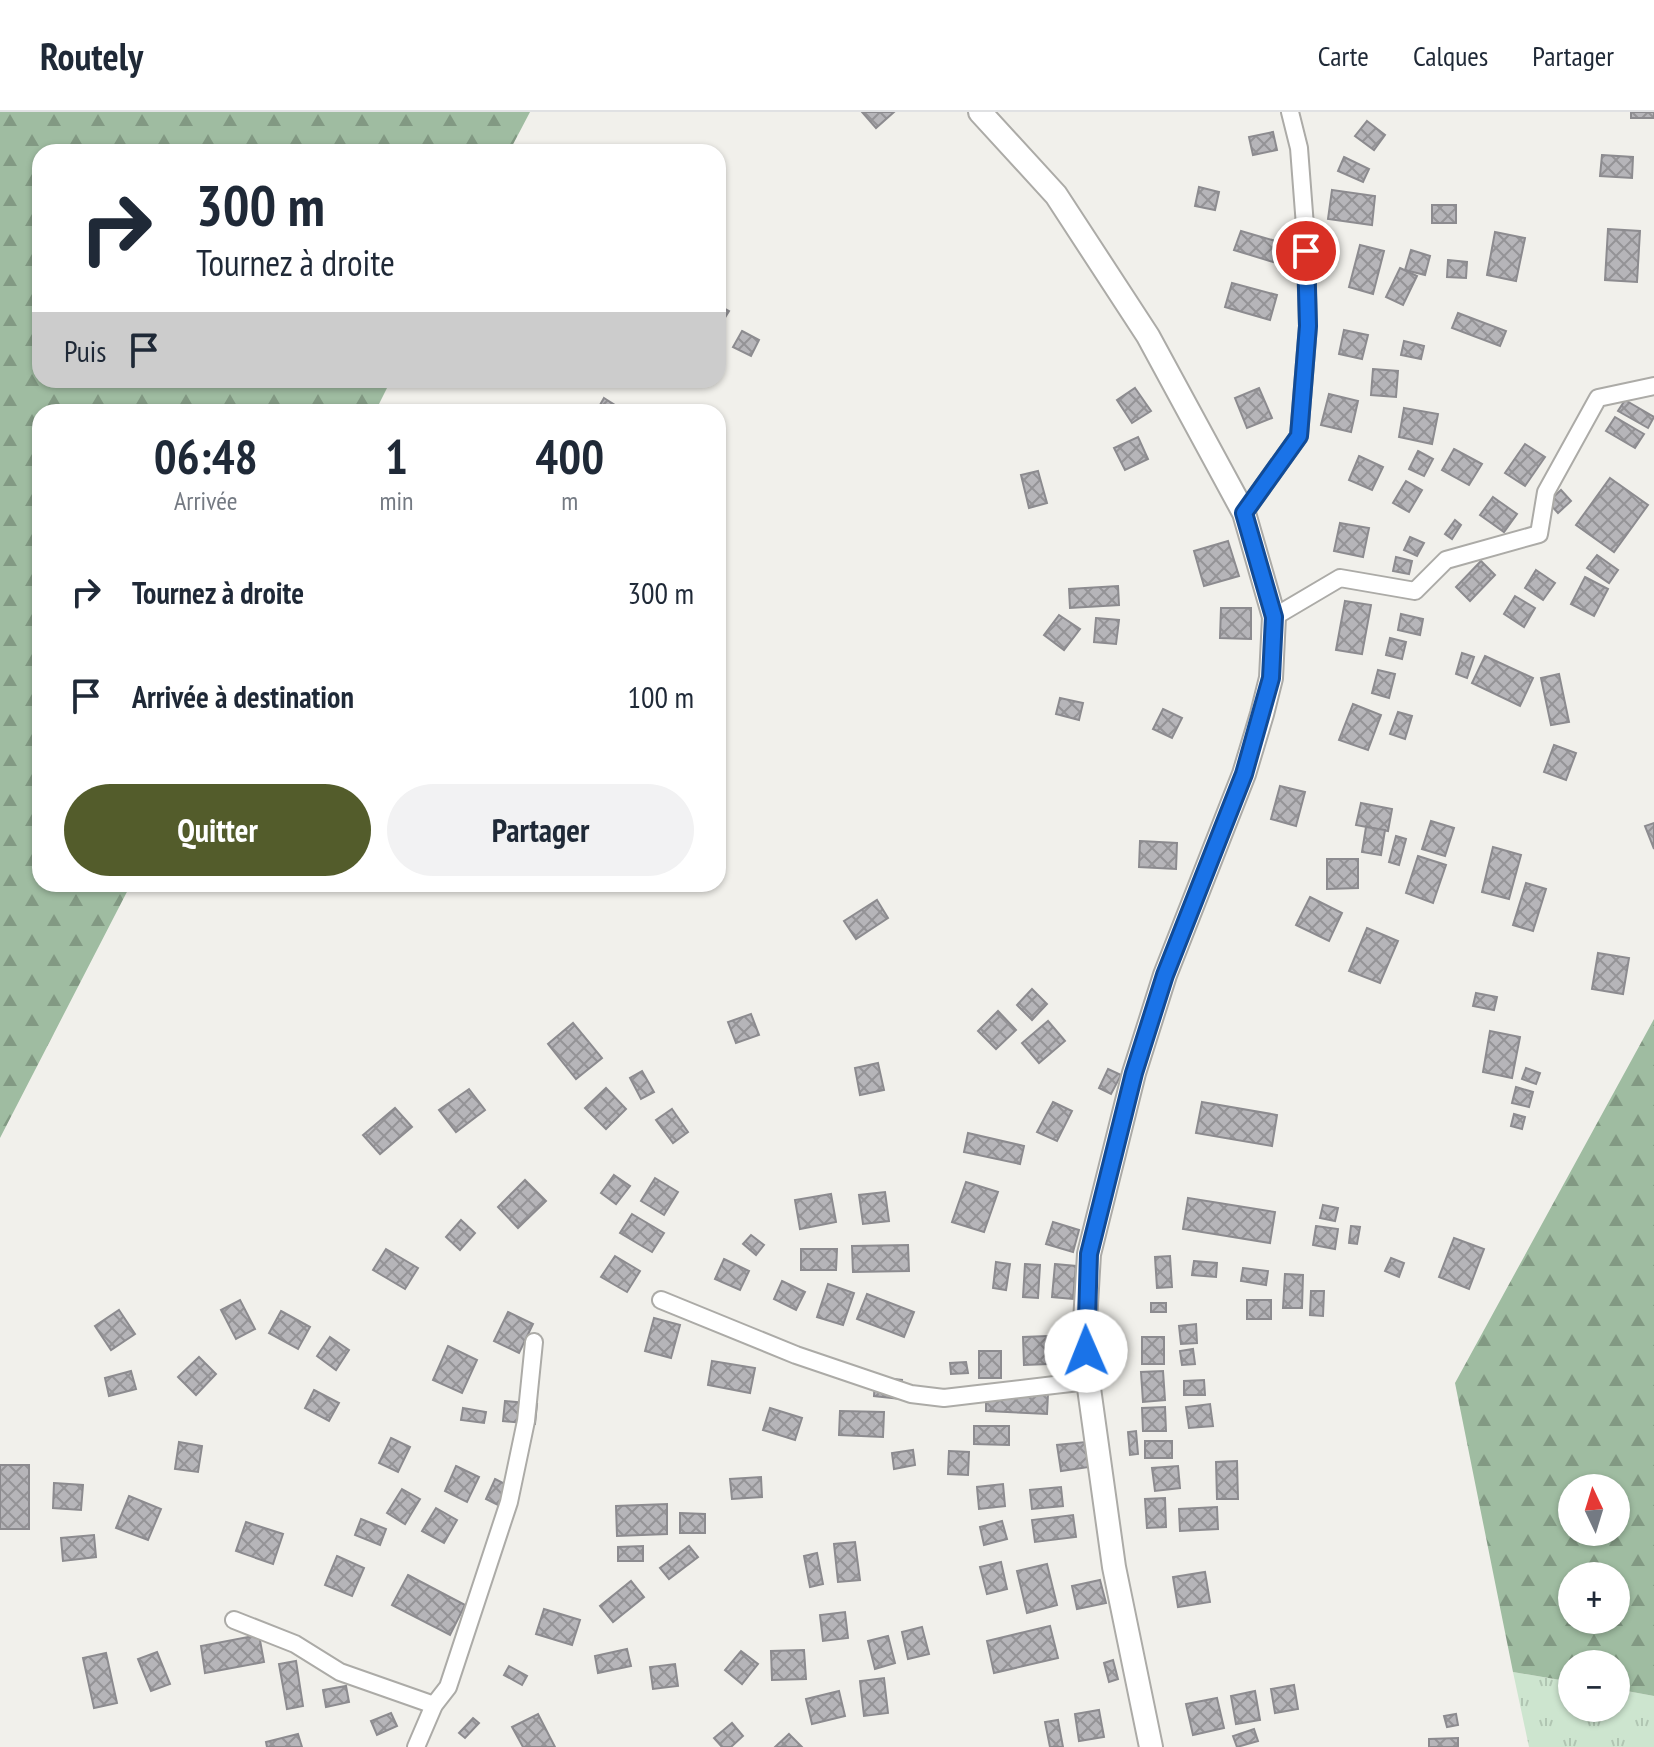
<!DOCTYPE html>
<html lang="fr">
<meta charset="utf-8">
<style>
:root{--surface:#fff;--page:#f2f2f3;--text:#1f2937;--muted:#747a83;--line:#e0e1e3;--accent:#535c2b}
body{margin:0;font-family:"PT Sans Narrow",sans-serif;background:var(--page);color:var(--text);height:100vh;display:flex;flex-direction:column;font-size:30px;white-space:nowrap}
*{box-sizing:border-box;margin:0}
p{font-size:26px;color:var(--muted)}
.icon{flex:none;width:44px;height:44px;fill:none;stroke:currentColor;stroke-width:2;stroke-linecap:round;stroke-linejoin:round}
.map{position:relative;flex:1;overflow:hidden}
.details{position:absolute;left:32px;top:292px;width:694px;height:488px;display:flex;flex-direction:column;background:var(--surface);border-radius:24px;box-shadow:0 2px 6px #0004}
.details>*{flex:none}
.guide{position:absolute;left:32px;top:32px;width:694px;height:244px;border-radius:24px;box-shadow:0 2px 6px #0004;background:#fff;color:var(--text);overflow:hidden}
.needle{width:52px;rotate:356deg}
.buttons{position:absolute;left:1558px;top:1362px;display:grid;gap:16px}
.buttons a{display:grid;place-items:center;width:72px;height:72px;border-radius:50%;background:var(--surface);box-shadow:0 2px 6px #0004;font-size:40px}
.pin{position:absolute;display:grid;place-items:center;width:68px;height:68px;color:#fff;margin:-34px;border:4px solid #fff;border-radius:50%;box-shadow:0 2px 8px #0007}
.me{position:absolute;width:88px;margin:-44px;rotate:359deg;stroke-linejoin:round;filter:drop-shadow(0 0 6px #0008)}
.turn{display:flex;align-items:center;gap:28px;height:168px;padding:0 32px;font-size:36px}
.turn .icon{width:104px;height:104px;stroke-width:2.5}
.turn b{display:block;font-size:56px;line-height:68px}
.then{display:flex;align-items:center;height:76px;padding:0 32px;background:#0003;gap:16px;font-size:30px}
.eta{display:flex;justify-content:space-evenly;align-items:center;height:136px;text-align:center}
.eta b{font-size:48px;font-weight:800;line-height:56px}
.cta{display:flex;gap:16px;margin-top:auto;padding:16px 32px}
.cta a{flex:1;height:92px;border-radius:48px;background:var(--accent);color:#fff;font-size:32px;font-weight:800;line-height:92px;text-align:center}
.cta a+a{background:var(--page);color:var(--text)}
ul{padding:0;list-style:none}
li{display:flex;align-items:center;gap:24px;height:104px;padding:0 32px}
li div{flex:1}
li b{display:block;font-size:30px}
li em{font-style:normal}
header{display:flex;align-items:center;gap:48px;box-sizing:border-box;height:112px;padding:0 40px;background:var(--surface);border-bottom:2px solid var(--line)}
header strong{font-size:38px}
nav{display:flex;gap:44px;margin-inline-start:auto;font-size:28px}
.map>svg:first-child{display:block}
.grass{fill:url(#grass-tufts)}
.forest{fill:url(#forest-firs);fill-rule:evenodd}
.building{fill:url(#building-cross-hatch);stroke:#8c8b8f;stroke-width:2}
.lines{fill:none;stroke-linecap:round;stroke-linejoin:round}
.minor-casing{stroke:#acaba7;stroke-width:20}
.secondary-casing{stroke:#acaba7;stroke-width:26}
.minor{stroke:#fff;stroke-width:16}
.secondary{stroke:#fff;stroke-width:22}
.route-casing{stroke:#114b97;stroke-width:20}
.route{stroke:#1a73e8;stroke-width:14}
</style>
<header>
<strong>Routely</strong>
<nav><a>Carte</a><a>Calques</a><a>Partager</a></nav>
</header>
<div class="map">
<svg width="1654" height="1635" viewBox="0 0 1654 1635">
<defs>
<pattern id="grass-tufts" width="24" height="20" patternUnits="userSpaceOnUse" patternTransform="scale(2)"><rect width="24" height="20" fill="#cde5cf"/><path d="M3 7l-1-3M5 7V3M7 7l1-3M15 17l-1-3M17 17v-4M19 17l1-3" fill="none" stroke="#b0c5b2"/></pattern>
<pattern id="forest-firs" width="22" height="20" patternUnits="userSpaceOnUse" patternTransform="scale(2)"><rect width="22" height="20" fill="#9fbca1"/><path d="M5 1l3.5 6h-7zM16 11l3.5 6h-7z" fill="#829983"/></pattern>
<pattern id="building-cross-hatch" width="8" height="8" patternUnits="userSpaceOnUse" patternTransform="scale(2)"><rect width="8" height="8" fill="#b6b5b9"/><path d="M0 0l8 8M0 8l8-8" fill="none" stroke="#949396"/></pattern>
</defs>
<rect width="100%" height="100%" fill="#f1f0eb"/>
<polygon class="grass" points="1513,1560 1572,1570 1572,1596 1616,1596 1616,1577 1654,1584 1654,1635 1529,1635"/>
<g class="forest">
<polygon points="0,0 530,0 509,40 40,40 40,268 391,268 375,300 40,300 40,772 131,772 0,1026"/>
<path d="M1654,907V1584L1616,1577V1552H1572V1570L1513,1560L1455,1271ZM1572,1376H1616V1420H1572ZM1572,1464H1616V1508H1572Z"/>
</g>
<g class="building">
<polygon points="862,0 894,0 876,16"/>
<rect x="1631" y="0" width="23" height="6"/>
<polygon points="1367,9 1385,23 1374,38 1355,24"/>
<polygon points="1273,20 1277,38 1253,43 1249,25"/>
<polygon points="1602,43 1633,45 1632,66 1600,64"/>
<polygon points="1344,45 1369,57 1363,70 1338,59"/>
<polygon points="1199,75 1219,80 1215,98 1195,94"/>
<polygon points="1332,78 1375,84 1372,113 1328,107"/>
<rect x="1432" y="93" width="24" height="18"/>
<polygon points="1608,117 1640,119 1637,170 1605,168"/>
<polygon points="1241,119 1279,130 1273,150 1234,138"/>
<polygon points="1495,120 1525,126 1516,169 1487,163"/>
<polygon points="1360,133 1384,139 1373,182 1349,175"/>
<polygon points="1411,138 1430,144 1425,163 1405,158"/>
<polygon points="1448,148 1467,150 1466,166 1447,165"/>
<polygon points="1400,156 1417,164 1403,193 1386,185"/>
<polygon points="1232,171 1277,183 1270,208 1225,195"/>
<polygon points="718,193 729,199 718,217"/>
<polygon points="1458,201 1506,219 1500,234 1452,216"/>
<polygon points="1344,218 1368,223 1362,247 1339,242"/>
<polygon points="742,219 759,228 751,244 733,235"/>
<polygon points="1404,229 1424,234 1421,247 1401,243"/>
<polygon points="1373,257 1398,259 1396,285 1371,283"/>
<polygon points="1135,276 1151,299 1132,311 1117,288"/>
<polygon points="1259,276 1272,306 1247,316 1235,286"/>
<polygon points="1329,282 1358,289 1351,320 1321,313"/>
<polygon points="604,286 626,300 596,300"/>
<polygon points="1625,288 1654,305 1648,316 1618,299"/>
<polygon points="1404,296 1438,302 1432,332 1399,325"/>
<polygon points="1615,305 1644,322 1635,336 1606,319"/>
<polygon points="1138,325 1148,347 1125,358 1114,336"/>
<polygon points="1525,332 1545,345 1525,374 1505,361"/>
<polygon points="1454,337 1482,352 1469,373 1442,358"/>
<polygon points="1418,339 1433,347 1424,364 1409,357"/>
<polygon points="1359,344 1383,355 1372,378 1349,368"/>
<polygon points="1038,359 1047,391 1029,396 1021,363"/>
<polygon points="1610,366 1648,393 1614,440 1576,413"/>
<polygon points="1406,369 1422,378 1409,400 1393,391"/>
<polygon points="1561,378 1571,389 1558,401 1548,390"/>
<polygon points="1493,385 1517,402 1504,420 1480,403"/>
<polygon points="1455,408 1461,413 1452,427 1445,422"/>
<polygon points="1340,411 1369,416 1363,445 1334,439"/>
<polygon points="1410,425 1424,431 1417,444 1404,438"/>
<polygon points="1228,429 1239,464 1204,474 1194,439"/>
<polygon points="1597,443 1618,458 1609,471 1587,456"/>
<polygon points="1396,445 1412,449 1409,462 1393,459"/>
<polygon points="1481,449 1495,463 1470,489 1456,475"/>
<polygon points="1536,458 1555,471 1543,488 1525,476"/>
<polygon points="1585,465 1608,477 1594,504 1571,492"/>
<polygon points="1118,474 1119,493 1070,496 1069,477"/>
<polygon points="1515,484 1535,496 1524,515 1504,502"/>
<polygon points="1345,489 1371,493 1362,542 1336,538"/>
<polygon points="1221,496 1251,496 1251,527 1220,526"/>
<polygon points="1401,502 1423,507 1420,523 1398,518"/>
<polygon points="1059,503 1080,517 1064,538 1044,523"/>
<polygon points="1096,506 1119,508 1116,532 1094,530"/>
<polygon points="1390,526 1406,530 1402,547 1386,543"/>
<polygon points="1462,541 1474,545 1467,566 1456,562"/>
<polygon points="1485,544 1533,566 1520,594 1472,571"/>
<polygon points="1378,558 1395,562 1389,586 1372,581"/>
<polygon points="1559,562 1569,610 1551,613 1541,566"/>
<polygon points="1060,586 1083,591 1079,608 1056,602"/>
<polygon points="1353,592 1381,603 1368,638 1339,628"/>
<polygon points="1163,597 1182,606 1172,626 1153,617"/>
<polygon points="1398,600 1412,604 1405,627 1390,622"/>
<polygon points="1554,633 1576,641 1566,668 1544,660"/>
<polygon points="1280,674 1305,680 1296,714 1271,707"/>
<polygon points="1361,691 1392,697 1388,719 1356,713"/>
<polygon points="1431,709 1454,716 1445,744 1422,737"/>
<polygon points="1654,711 1654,737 1645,714"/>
<polygon points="1366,715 1385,718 1381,743 1362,740"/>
<polygon points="1396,724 1406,727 1399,753 1389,750"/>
<polygon points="1140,729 1177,731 1176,757 1139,755"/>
<polygon points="1493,735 1521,743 1509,787 1482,780"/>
<polygon points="1418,744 1446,753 1433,791 1406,781"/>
<polygon points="1327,747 1358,747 1358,776 1327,777"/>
<polygon points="1526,771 1546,777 1533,819 1513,813"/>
<polygon points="1310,785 1342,801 1329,829 1296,813"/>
<polygon points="877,788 888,806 856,827 844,809"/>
<polygon points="1367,816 1398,829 1380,871 1349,859"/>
<polygon points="1598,841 1629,846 1623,882 1592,877"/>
<polygon points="1032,877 1047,892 1032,908 1017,893"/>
<polygon points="1476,881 1497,885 1494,898 1473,894"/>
<polygon points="998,899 1016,918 996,937 978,919"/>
<polygon points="751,902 759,923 736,931 728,910"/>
<polygon points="1048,909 1065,929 1039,951 1022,931"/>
<polygon points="573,911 602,946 576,967 548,932"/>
<polygon points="1490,919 1520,925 1512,966 1483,960"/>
<polygon points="878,951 884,978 860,983 855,956"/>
<polygon points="1526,956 1540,961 1536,972 1522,967"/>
<polygon points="1108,957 1121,963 1111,982 1099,976"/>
<polygon points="642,959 654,980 641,987 630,966"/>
<polygon points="1516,975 1533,980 1529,995 1512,991"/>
<polygon points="606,976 626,997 606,1017 585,996"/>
<polygon points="469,977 485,998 456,1020 439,998"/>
<polygon points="1053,990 1072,999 1057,1029 1037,1020"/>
<polygon points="1202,990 1277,1003 1272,1034 1196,1021"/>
<polygon points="395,996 412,1015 380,1042 363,1023"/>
<polygon points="672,997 688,1020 673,1031 656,1008"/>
<polygon points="1514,1002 1525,1005 1522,1017 1511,1014"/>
<polygon points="968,1021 1024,1034 1020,1052 964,1040"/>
<polygon points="614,1063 630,1074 616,1092 601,1081"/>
<polygon points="655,1066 678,1080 664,1103 641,1089"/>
<polygon points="525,1068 546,1089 518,1116 498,1095"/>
<polygon points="966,1070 998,1080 984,1120 952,1110"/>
<polygon points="885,1080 889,1109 863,1112 859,1083"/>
<polygon points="831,1082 836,1110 800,1117 795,1088"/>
<polygon points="1188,1086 1275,1100 1270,1131 1183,1117"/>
<polygon points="1323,1093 1338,1096 1335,1109 1320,1106"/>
<polygon points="632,1102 664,1121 652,1140 620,1121"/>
<polygon points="461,1108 475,1121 460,1138 446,1125"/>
<polygon points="1053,1110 1079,1118 1073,1140 1046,1132"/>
<polygon points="1316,1114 1338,1117 1335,1137 1313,1133"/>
<polygon points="1351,1114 1360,1115 1357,1132 1349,1131"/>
<polygon points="751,1123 764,1133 756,1143 743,1132"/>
<polygon points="1454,1126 1484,1137 1469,1177 1439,1165"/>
<polygon points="908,1133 909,1159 853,1160 852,1134"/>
<polygon points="386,1137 418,1156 405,1177 373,1158"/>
<polygon points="801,1137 837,1137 836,1158 801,1158"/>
<polygon points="615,1144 640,1159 627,1180 601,1165"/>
<polygon points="1170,1144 1172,1175 1157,1176 1155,1145"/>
<polygon points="1391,1146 1404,1151 1399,1165 1385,1159"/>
<polygon points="724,1147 749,1159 740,1178 715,1167"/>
<polygon points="1194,1149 1217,1151 1216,1165 1192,1163"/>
<polygon points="996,1150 1010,1152 1006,1178 993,1176"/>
<polygon points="1025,1152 1040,1153 1038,1186 1023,1185"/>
<polygon points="1055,1152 1076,1154 1073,1187 1052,1185"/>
<polygon points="1243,1156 1268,1159 1266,1173 1241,1169"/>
<polygon points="1285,1162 1303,1163 1302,1196 1283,1196"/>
<polygon points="782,1169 805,1180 796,1198 774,1187"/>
<polygon points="828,1172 854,1181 843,1213 817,1205"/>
<polygon points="1311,1179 1324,1179 1323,1204 1310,1203"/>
<polygon points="867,1182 914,1200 904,1225 857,1207"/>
<polygon points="240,1188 255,1217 236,1227 221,1198"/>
<rect x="1247" y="1188" width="24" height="19"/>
<rect x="1151" y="1191" width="15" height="9"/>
<polygon points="119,1198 135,1222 111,1238 95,1214"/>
<polygon points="281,1199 310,1215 298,1237 269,1221"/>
<polygon points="508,1200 533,1212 519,1241 494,1229"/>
<polygon points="654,1206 680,1213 671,1246 645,1239"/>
<polygon points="1196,1212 1197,1231 1181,1232 1179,1214"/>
<polygon points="1073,1223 1075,1251 1024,1253 1023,1225"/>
<polygon points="330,1225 349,1238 336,1258 317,1244"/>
<rect x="1142" y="1225" width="22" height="27"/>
<polygon points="448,1234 477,1248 462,1281 433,1268"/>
<polygon points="1193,1237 1195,1252 1182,1253 1180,1239"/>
<rect x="979" y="1239" width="22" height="27"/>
<polygon points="199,1245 216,1262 196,1283 178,1265"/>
<polygon points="712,1249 755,1256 750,1281 708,1273"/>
<polygon points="966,1250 968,1261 951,1262 950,1251"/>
<polygon points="131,1259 136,1277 109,1284 105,1266"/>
<polygon points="1163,1259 1165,1288 1143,1290 1141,1260"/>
<polygon points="875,1265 902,1268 900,1287 874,1284"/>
<polygon points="1204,1268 1205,1283 1184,1283 1184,1269"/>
<polygon points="314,1278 339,1291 329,1309 305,1296"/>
<polygon points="986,1279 1048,1282 1047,1302 986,1299"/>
<polygon points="505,1289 537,1292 535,1312 503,1309"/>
<polygon points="1210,1292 1213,1314 1189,1316 1186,1295"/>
<polygon points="1165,1295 1166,1319 1143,1319 1142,1296"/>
<polygon points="463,1296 486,1300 484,1311 461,1308"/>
<polygon points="770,1296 802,1306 795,1328 763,1318"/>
<polygon points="840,1299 884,1300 883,1325 839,1323"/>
<polygon points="974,1314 1009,1314 1009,1333 974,1332"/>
<polygon points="1136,1319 1138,1342 1130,1343 1128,1320"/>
<polygon points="391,1326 410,1335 398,1360 379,1351"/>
<rect x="1145" y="1329" width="27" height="17"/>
<polygon points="179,1330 202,1334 198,1360 175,1357"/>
<polygon points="1086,1330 1089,1355 1061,1359 1057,1333"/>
<polygon points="913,1338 915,1353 894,1357 892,1341"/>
<polygon points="949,1339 969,1340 968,1363 948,1362"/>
<polygon points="1237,1349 1238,1387 1217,1387 1216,1350"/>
<rect x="0" y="1353" width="29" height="64"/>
<polygon points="456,1354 479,1365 467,1390 445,1379"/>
<polygon points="1178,1354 1180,1376 1155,1379 1152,1356"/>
<polygon points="761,1365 762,1385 732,1387 730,1367"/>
<polygon points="495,1367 519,1379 510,1399 486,1387"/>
<polygon points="54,1371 83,1373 81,1398 53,1396"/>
<polygon points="1003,1372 1005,1394 979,1397 977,1375"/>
<polygon points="1061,1375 1063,1394 1032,1397 1030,1378"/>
<polygon points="402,1377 420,1387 405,1412 387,1401"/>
<polygon points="129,1384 161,1397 148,1428 116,1416"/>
<polygon points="1165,1386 1166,1415 1147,1416 1145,1387"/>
<polygon points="667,1392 667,1422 617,1424 616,1394"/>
<polygon points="1217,1395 1218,1417 1180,1419 1179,1397"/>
<polygon points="436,1396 457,1408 444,1431 422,1419"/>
<polygon points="680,1401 705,1402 705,1421 680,1421"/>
<polygon points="1073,1403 1076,1425 1035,1430 1032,1408"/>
<polygon points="361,1407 386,1417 380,1433 355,1423"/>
<polygon points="1002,1409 1007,1427 984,1433 980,1415"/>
<polygon points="246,1410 283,1422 273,1452 236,1439"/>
<polygon points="94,1423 96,1445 63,1449 61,1426"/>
<polygon points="855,1430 860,1468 838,1470 834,1432"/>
<polygon points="643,1434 643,1449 618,1449 618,1435"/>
<polygon points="689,1434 698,1445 669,1467 660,1456"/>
<polygon points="817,1441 823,1472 810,1475 804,1444"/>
<polygon points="337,1444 364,1456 352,1484 325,1473"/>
<polygon points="1001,1450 1007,1477 987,1482 980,1455"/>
<polygon points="1047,1452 1057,1493 1027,1501 1017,1459"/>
<polygon points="1205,1460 1210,1490 1178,1495 1173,1465"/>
<polygon points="408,1463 465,1493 450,1523 392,1493"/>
<polygon points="1100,1468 1106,1491 1077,1497 1072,1474"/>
<polygon points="631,1469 644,1485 613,1510 600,1494"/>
<polygon points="544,1497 580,1508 572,1533 536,1522"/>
<polygon points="845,1500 848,1526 823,1529 820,1503"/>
<polygon points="1050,1514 1058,1546 994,1561 987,1529"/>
<polygon points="922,1515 929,1542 908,1547 902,1520"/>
<polygon points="259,1523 264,1550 205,1561 201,1534"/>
<polygon points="888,1524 895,1551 875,1557 868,1529"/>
<polygon points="627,1537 631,1554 598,1561 595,1544"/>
<polygon points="804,1538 806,1567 772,1568 771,1539"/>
<polygon points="741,1539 758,1552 742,1572 725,1558"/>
<polygon points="157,1540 170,1572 151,1579 138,1547"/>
<polygon points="106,1541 117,1591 94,1596 83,1546"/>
<polygon points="1113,1548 1118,1567 1109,1570 1104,1551"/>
<polygon points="296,1549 303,1594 287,1597 279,1552"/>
<polygon points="675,1552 678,1574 653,1577 650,1555"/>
<polygon points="509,1554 527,1564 522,1573 504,1563"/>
<polygon points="884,1566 888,1601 864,1604 860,1569"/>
<polygon points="1294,1573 1298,1597 1275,1601 1271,1577"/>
<polygon points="346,1574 349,1590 326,1595 323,1578"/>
<polygon points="839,1579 845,1604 812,1612 806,1587"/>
<polygon points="1255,1579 1260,1608 1236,1612 1231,1584"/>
<polygon points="1217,1586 1224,1616 1193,1623 1186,1592"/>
<polygon points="1099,1598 1104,1625 1079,1629 1075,1602"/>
<polygon points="391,1601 397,1614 377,1623 371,1609"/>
<polygon points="538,1602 555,1635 523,1635 512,1615"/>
<polygon points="1456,1602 1458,1613 1447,1615 1444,1604"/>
<polygon points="473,1606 479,1611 465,1626 459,1621"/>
<polygon points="1058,1608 1063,1635 1050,1635 1045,1610"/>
<polygon points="732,1611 743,1624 731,1635 722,1635 714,1626"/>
<polygon points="1254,1617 1258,1629 1237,1635 1233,1624"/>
<polygon points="298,1622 302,1635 267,1635 266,1630"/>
<polygon points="789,1622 802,1635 775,1635"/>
<polygon points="1458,1626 1458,1635 1429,1635 1429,1627"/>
</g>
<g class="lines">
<g class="minor-casing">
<g id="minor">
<polyline points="1244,401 1299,324 1308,214 1305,114 1299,36 1290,0"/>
<polyline points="1274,505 1340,466 1415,479 1446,448 1539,422 1546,380 1598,286 1654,274"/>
<polyline points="661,1188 796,1243 911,1282 944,1286 1088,1269"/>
<polyline points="234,1508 295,1532 340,1560 434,1593"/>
<polyline points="416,1635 434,1593 448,1575 509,1390 526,1309 534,1230"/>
</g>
</g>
<g class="secondary-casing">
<polyline id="secondary" points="980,0 1056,83 1148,224 1244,401 1274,505 1271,566 1262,602 1244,662 1165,863 1134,961 1089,1142 1085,1210 1088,1269 1114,1455 1151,1635"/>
</g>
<use href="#minor" class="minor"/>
<use href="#secondary" class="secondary"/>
</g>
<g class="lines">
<g class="route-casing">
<polyline id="route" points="1086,1239 1089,1142 1134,961 1165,863 1244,662 1271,566 1274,505 1244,401 1299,324 1308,214 1306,139"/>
</g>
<use href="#route" class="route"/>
</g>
</svg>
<div class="buttons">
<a><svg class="needle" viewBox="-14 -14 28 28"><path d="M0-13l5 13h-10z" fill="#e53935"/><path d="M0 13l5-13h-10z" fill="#747a83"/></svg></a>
<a>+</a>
<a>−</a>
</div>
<div class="pin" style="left:1306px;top:139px;background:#d93025"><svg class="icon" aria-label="arrive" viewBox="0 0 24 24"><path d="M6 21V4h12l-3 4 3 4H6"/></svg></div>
<svg class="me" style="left:1086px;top:1239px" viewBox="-20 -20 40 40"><circle r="19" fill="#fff"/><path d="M0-13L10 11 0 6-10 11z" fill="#1a73e8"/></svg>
<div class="guide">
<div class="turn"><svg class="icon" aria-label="right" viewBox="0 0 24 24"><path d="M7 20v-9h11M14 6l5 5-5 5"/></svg><div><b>300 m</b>Tournez à droite</div></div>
<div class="then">Puis<svg class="icon" aria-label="arrive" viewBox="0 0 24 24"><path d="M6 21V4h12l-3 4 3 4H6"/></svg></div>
</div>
<section class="details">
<div class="eta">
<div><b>06:48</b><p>Arrivée</p></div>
<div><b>1</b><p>min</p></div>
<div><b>400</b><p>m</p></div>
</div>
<ul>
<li><svg class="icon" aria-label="right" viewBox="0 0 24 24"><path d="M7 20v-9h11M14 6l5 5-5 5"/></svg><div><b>Tournez à droite</b></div><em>300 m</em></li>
<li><svg class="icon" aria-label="arrive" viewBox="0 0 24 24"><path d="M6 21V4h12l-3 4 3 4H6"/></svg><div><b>Arrivée à destination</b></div><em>100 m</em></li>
</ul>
<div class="cta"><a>Quitter</a><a>Partager</a></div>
</section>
</div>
